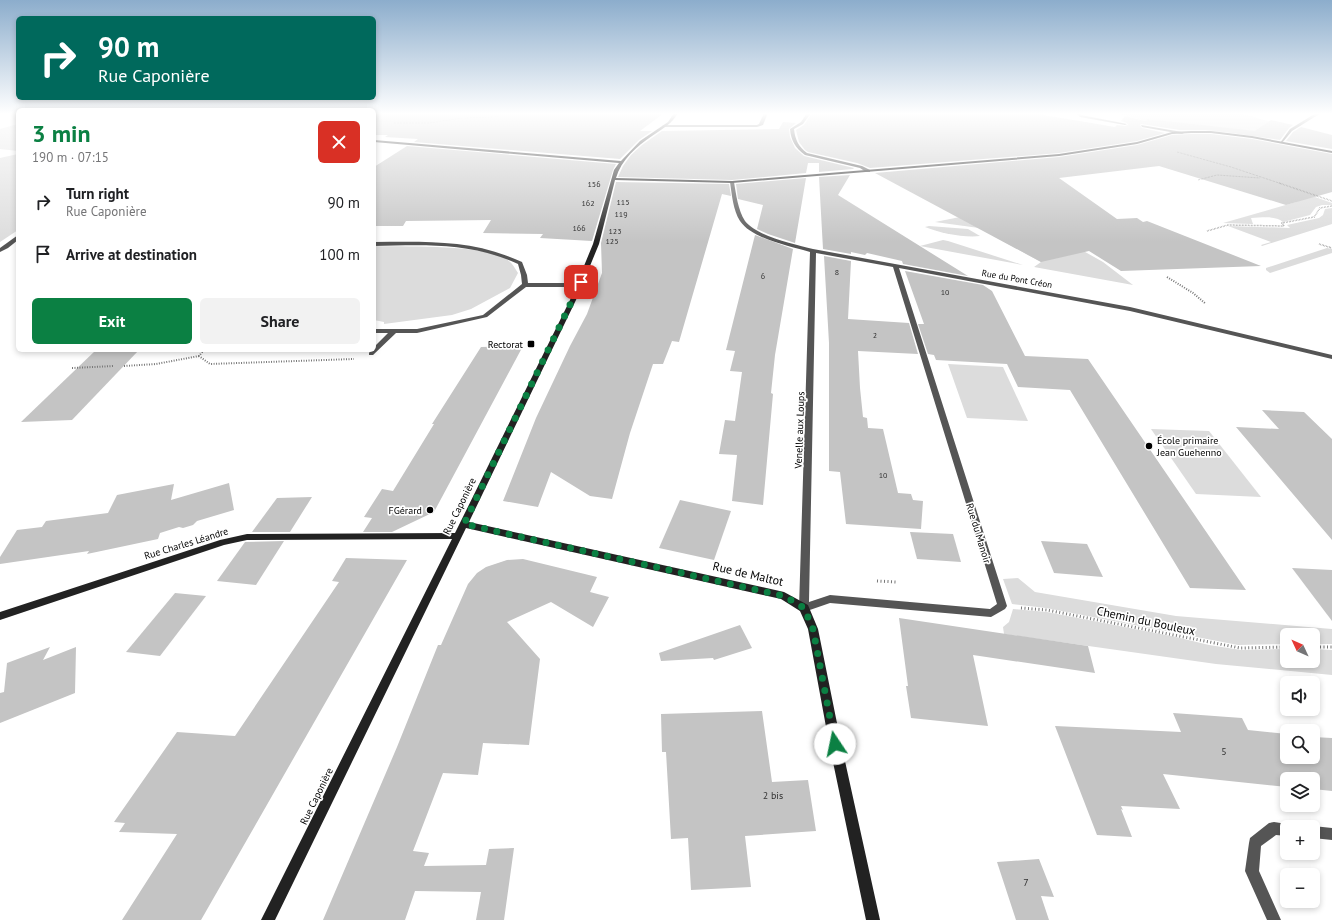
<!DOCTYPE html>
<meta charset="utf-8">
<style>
:root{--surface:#fff;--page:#f2f2f2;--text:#202124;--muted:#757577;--accent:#0b8043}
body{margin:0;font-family:"PT Sans",sans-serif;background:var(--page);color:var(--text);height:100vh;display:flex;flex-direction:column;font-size:15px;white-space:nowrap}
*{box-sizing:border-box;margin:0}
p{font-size:13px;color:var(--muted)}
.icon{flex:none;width:22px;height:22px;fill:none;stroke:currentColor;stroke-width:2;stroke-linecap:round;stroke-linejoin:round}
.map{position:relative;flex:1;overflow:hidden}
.side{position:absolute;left:16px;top:108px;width:360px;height:244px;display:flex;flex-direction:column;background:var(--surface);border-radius:6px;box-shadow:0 2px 6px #0003}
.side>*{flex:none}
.banner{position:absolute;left:16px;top:16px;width:360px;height:84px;border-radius:6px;box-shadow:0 2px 6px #0003;background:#00695c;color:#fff;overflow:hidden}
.needle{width:26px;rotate:314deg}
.buttons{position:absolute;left:1280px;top:628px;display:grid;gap:8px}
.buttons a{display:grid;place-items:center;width:40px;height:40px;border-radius:6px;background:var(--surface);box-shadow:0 2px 6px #0003;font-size:20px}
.pin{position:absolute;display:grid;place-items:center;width:34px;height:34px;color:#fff;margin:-17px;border-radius:8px;box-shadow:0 2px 6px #0006}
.me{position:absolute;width:44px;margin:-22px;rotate:349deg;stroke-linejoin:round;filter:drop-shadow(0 0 3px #0008)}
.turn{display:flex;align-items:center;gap:14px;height:84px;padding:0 16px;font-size:18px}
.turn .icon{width:52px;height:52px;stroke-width:2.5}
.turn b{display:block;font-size:28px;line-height:34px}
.round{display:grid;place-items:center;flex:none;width:42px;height:42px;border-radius:6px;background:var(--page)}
.head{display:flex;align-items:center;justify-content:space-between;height:68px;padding:0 16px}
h1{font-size:24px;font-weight:700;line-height:30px;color:var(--accent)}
.action{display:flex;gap:8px;margin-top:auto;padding:8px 16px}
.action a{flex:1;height:46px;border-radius:6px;background:var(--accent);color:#fff;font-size:16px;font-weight:700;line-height:46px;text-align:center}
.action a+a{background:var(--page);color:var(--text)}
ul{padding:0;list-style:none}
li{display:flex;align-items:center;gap:12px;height:52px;padding:0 16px}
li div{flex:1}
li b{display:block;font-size:15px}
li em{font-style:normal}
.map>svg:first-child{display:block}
.green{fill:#dcdcdc}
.building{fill:#c4c4c4}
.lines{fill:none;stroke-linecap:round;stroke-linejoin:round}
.path-far3{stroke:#777;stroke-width:1;stroke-dasharray:0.5 1;stroke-linecap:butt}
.path-far2{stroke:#777;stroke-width:1.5;stroke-dasharray:0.5 1;stroke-linecap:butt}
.path-far1{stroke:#777;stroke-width:2;stroke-dasharray:1 1.5;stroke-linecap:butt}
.path{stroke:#777;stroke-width:3;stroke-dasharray:1 2.5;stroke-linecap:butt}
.lane{fill:#555;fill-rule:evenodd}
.street{fill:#555;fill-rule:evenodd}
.secondary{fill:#222;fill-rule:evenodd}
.route{stroke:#0b8043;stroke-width:7;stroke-dasharray:0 12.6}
.poi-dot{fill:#000;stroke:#fff;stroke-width:1.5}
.labels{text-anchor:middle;stroke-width:3.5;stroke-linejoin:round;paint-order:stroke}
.number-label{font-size:8px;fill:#313131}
.far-street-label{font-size:9px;fill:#000;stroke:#fff}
.poi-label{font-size:10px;fill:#000;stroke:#fff;text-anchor:end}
.street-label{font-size:10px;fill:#000;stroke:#fff}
.near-number-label{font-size:10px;fill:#313131}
.near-street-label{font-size:12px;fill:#000;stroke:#fff}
</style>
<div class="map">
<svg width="1332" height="920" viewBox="0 0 1332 920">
<rect width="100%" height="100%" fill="#fff"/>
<g class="green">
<polygon points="1117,113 1240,113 1275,123 1277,134 1244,130 1239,133 1219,132 1149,122"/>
<polygon points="18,124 18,151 0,149 0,129"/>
<polygon points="18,154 18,230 0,242 0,158"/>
<path d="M1264,179L1332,203V205H1322L1316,207L1310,215L1283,222C1275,215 1261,218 1251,218L1253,224H1252L1223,223L1296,202Z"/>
<polygon points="1332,208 1332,224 1262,246 1261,245 1271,242 1228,226 1290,228 1287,225 1319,218 1323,215 1325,209"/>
<polygon points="980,213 1062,239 1103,262 1133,285 1034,267 1041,262 979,228 935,222"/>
<path d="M929,226L968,229L980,236C965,238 939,233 925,227Z"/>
<polygon points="943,240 948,241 1023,265 920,246"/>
<path d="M374,246C404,247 482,244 506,259C512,262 514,267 518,273L510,288L471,309L452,315L384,324V322L374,320Z"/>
<polygon points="1327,248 1332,249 1332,253 1270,273 1266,270 1266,268"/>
<polygon points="948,364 1003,367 1028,421 967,418"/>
<polygon points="1151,429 1209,431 1261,497 1196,494"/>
<polygon points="1018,578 1035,592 1176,616 1332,629 1332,644 1313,644 1313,635 1287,635 1287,644 1238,645 1046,608 1012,604 1003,579"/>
<polygon points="1013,609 1047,612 1176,637 1209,645 1241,650 1287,649 1287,661 1313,661 1313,649 1332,650 1332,675 1216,664 1004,634 1003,627 1009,622"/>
</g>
<g class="building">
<polygon points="374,113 664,113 640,131 652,131 639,140 620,159 414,142 418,139 385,137 388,135 374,135"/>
<polygon points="812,113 1032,113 1115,127 1117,125 1125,126 1128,125 1127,123 1121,121 1125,116 1146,121 1147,119 1255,131 1271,120 1293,125 1289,128 1280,140 1211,130 1180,130 1141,124 1140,125 1142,128 1165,133 1137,141 1059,153 870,168 857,163 808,152 805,150 799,142 796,130 804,125"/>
<polygon points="783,122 796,123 789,129 790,137 795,148 804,156 854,168 853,169 819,172 819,163 808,163 806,173 732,180 618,177 623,166 631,155 642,145 662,131 779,129"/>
<polygon points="1301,127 1332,135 1332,149 1286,141 1293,132"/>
<polygon points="1191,134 1211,134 1252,139 1332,154 1332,192 1286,205 1159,166 1059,178 1117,219 1137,218 1143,222 1147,221 1261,266 1121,271 1089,251 1041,262 875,173 1059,157 1137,145 1172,135"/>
<polygon points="407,146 616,164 613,170 592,241 540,238 543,234 483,233 491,220 406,221 403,226 374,226 374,167"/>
<polygon points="850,175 838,195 968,276 903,264 902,261 867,253 865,255 851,252 851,254 823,249 819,177"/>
<polygon points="806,178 795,243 768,234 757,229 763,205 738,199 736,184"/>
<polygon points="616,182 729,184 731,196 722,194 679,342 672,341 663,364 653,364 630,433 612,499 590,496 551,472 538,507 503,501 536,418 570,346 587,314 602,273 601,243"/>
<polygon points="755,235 793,249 775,355 771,393 773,394 763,505 732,501 737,455 719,454 725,420 735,421 742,372 730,371 735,351 726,350"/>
<polygon points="824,256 851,261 848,319 909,323 918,354 858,351 860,388 863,417 867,418 868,428 883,429 898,493 911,494 913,500 923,501 921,529 846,524 840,472 829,471 829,343"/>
<polygon points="905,271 983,285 992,291 1025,356 1088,359 1246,590 1190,588 1070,390 1018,387 1007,364 936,360 934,355 928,354 918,324 924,324"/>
<polygon points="523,346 434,512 392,532 363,532 372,518 364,517 382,489 393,491 434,424 432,424 481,347"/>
<polygon points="96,350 139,350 72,420 21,422"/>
<polygon points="1262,410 1304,412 1332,439 1332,540 1236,427 1279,429"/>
<polygon points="229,483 234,510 197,521 193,525 183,528 179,527 160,533 158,539 87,554 89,551 0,564 0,557 17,530 42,527 46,521 108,513 117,495 174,484 171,500"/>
<polygon points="312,497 290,532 252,532 277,498"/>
<polygon points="680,500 731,511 714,560 659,548"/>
<polygon points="910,532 953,534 961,562 917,559"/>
<polygon points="284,541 256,585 217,581 245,542"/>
<polygon points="1041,541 1087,544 1103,577 1054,573"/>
<polygon points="346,558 407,560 201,920 122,920 177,834 119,832 125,823 114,822 177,732 235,736 339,582 332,581"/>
<polygon points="523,559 597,577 590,592 609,597 593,627 551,602 507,622 540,659 529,745 483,743 478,775 443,773 413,851 429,853 424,866 486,865 489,849 514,848 504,920 476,920 481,892 415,891 405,920 323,920 397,747 438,645 441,645 468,584 477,573 486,567 507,560"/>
<polygon points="1292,568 1332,570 1332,621"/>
<polygon points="175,593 206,596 160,656 126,652"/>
<polygon points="899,618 1088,646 1095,673 973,655 988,726 911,718 906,686 908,686"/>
<polygon points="740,625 752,648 714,660 713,658 661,661 659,653"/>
<polygon points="50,647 43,660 76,647 75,693 0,723 0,693 4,692 7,663"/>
<polygon points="762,711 772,782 808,780 816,831 745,836 751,887 691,890 688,838 671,839 666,752 662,752 661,714"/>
<polygon points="1173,713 1242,718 1248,730 1287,734 1287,757 1313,757 1313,737 1332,738 1332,791 1313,789 1313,779 1287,779 1287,787 1163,774 1180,809 1121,806 1123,810 1121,809 1132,837 1097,835 1055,726 1181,732"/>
<polygon points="1039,859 1054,897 1041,896 1049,920 1016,920 997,862"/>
</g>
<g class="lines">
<g class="path-far3">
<polyline points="394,123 429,123 462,118 497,117 510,113"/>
<polyline points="1177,152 1231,167 1282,184"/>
<polyline points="1198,180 1217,175 1260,178"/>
</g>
<g class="path-far2">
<polyline points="1279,183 1332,201"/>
<polyline points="1207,231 1228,225 1284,226 1282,223 1314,217 1320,208 1332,206"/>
<polyline points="1319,244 1332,248"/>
</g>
<g class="path-far1">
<polyline points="1167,277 1193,293 1206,304"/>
<polyline points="204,350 199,356 210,364 354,359"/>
<polyline points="124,366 156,364 199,356"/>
<polyline points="72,368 114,366"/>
</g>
<g class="path">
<polyline points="877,581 896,582"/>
<polyline points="1021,608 1047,610 1240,648 1287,647"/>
<polyline points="1313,647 1332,647"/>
</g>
<g class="lane">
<polygon points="764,113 768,113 763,125 757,127 664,127 662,126 664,125 757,125 759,124"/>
<polygon points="1076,113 1080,113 1081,115 1127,124 1125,125 1080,117"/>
<polygon points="1316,113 1321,113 1292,131 1282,143 1280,143 1290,129"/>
<polygon points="1141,125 1182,132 1184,133 1182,134 1142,127"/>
<polygon points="18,235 18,240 8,248 0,252 0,248"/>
<path d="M374,242C427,242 472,239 522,262L527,275L528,283H579L582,285L579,287H526L487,317L417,333H396L373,355H369V353L371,350H374V347L388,333H374V329H417L483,315L522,284L521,275L518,264C470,242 425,245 374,246Z"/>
</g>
<g class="street">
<path d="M807,113H811L803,124L794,129C795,140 799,147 807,153L862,166L870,170V172H866L860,168L805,155C795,148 791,140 790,129L801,122Z"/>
<path d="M732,181L734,182C736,194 738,210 745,221C758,237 794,244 813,249L1130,307L1332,355V359L1130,311L899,268L1007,606L1005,609L991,617L830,603L804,612L800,611L799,608L810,252C790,246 752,239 740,221C733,210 732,195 730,182ZM816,253L893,267L997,604L990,609L830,595L809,602Z"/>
<polygon points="1274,822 1287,824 1292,827 1287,827 1287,836 1276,835 1261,846 1259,871 1281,920 1267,920 1245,871 1249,843 1250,838 1269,823"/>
<polygon points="1313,826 1332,828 1332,840 1313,838 1313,827 1310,827"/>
</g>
<path class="secondary" d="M674,113H678C672,124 662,129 652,136C637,146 621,160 616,178L732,181L1059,154L1137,142L1172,132L1191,131H1211L1252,136L1332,151V153L1252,138L1211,133H1191L1172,134L1137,144L1059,156L732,183L615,180L599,244L576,300L469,522L784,592L808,605L818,629L841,743L880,920H866L829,743L808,629L800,611L781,599L466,528L275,920H261L452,539L247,540L224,545L0,620V612L220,540L247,534L455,533L570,300L593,244L614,170L619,163L374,142V140L621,161L640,141L668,122Z"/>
</g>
<linearGradient id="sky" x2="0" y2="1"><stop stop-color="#8cadcc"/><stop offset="0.47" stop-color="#fff"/><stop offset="1" stop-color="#fff" stop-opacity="0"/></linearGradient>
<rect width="1332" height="242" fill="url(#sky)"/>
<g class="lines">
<polyline class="route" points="581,282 464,524 784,596 804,608 813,629 835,744"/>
</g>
<g class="poi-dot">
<rect x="527" y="340" width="8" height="8" rx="2"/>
<circle cx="1149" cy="446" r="4"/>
<circle cx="430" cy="510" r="4"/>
</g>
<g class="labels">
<g class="number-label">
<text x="594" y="187">156</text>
<text x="623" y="205">115</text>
<text x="588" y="206">162</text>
<text x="621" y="217">119</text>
<text x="579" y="231">166</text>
<text x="615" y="234">123</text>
<text x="612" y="244">125</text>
<text x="837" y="275">8</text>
<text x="763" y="279">6</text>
<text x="945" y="295">10</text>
<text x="875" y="338">2</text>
<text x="883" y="478">10</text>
</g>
<g class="far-street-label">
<text transform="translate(1017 279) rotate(10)" y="3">Rue du Pont Créon</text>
</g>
<g class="poi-label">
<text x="523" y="348">Rectorat</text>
<text x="1157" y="444" text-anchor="start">École primaire<tspan x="1157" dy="12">Jean Guehenno</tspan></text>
<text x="422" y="514">FGérard</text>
</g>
<g class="street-label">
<text transform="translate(799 430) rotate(-88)" y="4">Venelle aux Loups</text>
<text transform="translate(459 506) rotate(-64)" y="4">Rue Caponière</text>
<text transform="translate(979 533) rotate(73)" y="4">Rue du Manoir</text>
<text transform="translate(186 543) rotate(-17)" y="4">Rue Charles Léandre</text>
<text transform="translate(316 796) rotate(-64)" y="4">Rue Caponière</text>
</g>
<g class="near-number-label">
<text x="1224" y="755">5</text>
<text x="773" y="799">2 bis</text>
<text x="1026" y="886">7</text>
</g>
<g class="near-street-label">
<text transform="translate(748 574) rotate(13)" y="4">Rue de Maltot</text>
<text transform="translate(1146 621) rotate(12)" y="4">Chemin du Bouleux</text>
</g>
</g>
</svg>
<div class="buttons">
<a><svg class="needle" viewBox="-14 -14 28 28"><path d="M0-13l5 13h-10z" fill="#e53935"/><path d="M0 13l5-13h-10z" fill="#757577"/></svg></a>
<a><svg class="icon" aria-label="sound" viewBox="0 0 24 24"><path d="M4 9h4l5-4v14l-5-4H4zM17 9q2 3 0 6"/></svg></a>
<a><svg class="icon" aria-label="search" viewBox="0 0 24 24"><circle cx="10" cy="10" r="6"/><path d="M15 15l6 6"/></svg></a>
<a><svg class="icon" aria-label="layers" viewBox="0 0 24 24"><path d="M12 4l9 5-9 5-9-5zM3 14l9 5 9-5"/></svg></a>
<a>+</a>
<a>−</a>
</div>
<div class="pin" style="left:581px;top:282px;background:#d93025"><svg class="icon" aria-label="arrive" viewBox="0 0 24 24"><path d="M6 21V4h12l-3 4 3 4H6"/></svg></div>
<svg class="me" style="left:835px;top:744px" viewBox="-20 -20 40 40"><circle r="19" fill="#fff"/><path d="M0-13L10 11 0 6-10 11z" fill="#0b8043"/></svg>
<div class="banner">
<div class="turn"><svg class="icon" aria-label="right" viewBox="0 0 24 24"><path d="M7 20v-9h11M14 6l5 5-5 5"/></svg><div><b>90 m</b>Rue Caponière</div></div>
</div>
<section class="side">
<div class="head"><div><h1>3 min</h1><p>190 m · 07:15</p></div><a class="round" style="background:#d93025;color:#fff"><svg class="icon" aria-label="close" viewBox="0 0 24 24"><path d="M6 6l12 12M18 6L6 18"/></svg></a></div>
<ul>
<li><svg class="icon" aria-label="right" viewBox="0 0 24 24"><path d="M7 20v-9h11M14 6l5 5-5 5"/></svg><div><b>Turn right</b><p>Rue Caponière</p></div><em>90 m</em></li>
<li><svg class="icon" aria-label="arrive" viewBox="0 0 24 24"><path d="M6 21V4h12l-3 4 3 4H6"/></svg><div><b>Arrive at destination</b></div><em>100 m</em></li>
</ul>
<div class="action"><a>Exit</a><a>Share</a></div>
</section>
</div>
